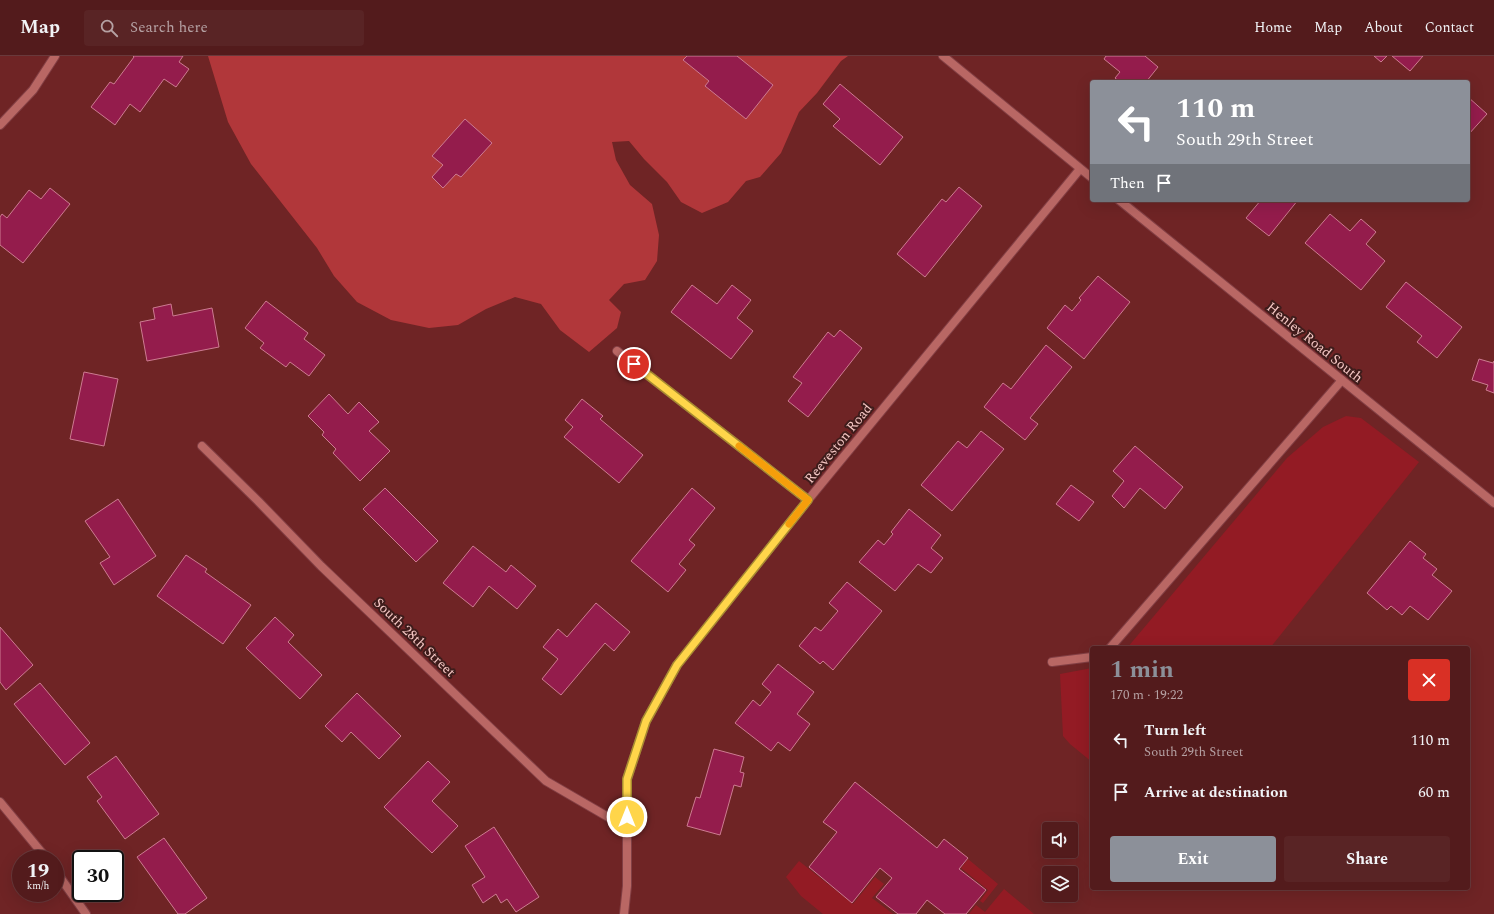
<!DOCTYPE html>
<meta charset="utf-8">
<style>
:root{--surface:#531b1c;--page:#592425;--text:#f1f3f6;--muted:#b5a1a3;--line:#69393b;--accent:#8c9099}
body{margin:0;font-family:Spectral,serif;background:var(--page);color:var(--text);height:100vh;display:flex;flex-direction:column;font-size:15px;white-space:nowrap}
*{box-sizing:border-box;margin:0}
p{font-size:13px;color:var(--muted)}
.icon{flex:none;width:22px;height:22px;fill:none;stroke:currentColor;stroke-width:2;stroke-linecap:round;stroke-linejoin:round}
.map{position:relative;flex:1;overflow:hidden}
.sheet{position:absolute;left:1090px;top:590px;width:380px;height:244px;display:flex;flex-direction:column;background:var(--surface);border-radius:4px;box-shadow:0 4px 16px #0002,0 0 0 1px var(--line)}
.sheet>*{flex:none}
.guide{position:absolute;left:1090px;top:24px;width:380px;height:122px;border-radius:4px;box-shadow:0 4px 16px #0002,0 0 0 1px var(--line);background:#8c9099;color:#fff;overflow:hidden}
.fabs{position:absolute;left:1042px;top:766px;display:grid;gap:8px}
.fabs a{display:grid;place-items:center;width:36px;height:36px;border-radius:4px;background:var(--surface);box-shadow:0 4px 16px #0002,0 0 0 1px var(--line);font-size:20px}
.speed{position:absolute;left:12px;top:794px;display:flex;gap:8px;font-size:20px;font-weight:700;text-align:center}
.speed>*{display:grid;place-content:center;width:52px;height:52px;border-radius:50%;background:var(--surface);box-shadow:0 4px 16px #0002,0 0 0 1px var(--line);line-height:1}
.speed small{font-size:10px;font-weight:400}
.speed .limit{border:2px solid #111;border-radius:6px;background:#fff;color:#111}
.pin{position:absolute;display:grid;place-items:center;width:34px;height:34px;color:#fff;margin:-17px;border:2px solid #fff;border-radius:50%;box-shadow:0 1px 4px #0007}
.me{position:absolute;width:44px;margin:-22px;rotate:0deg;stroke-linejoin:round;filter:drop-shadow(0 0 3px #0008)}
.turn{display:flex;align-items:center;gap:14px;height:84px;padding:0 20px;font-size:18px}
.turn .icon{width:52px;height:52px;stroke-width:2.5}
.turn b{display:block;font-size:28px;line-height:34px}
.then{display:flex;align-items:center;height:38px;padding:0 20px;background:#0003;gap:8px;font-size:15px}
.round{display:grid;place-items:center;flex:none;width:42px;height:42px;border-radius:4px;background:var(--page)}
.summary{display:flex;align-items:center;justify-content:space-between;height:68px;padding:0 20px}
h1{font-size:24px;font-weight:700;line-height:30px;color:var(--accent)}
.cta{display:flex;gap:8px;margin-top:auto;padding:8px 20px}
.cta a{flex:1;height:46px;border-radius:4px;background:var(--accent);color:#fff;font-size:16px;font-weight:700;line-height:46px;text-align:center}
.cta a+a{background:var(--page);color:var(--text)}
ul{padding:0;list-style:none}
li{display:flex;align-items:center;gap:12px;height:52px;padding:0 20px}
li div{flex:1}
li b{display:block;font-size:15px}
li em{font-style:normal}
header{display:flex;align-items:center;gap:24px;box-sizing:border-box;height:56px;padding:0 20px;background:var(--surface);border-bottom:1px solid var(--line)}
header strong{font-size:19px}
nav{display:flex;gap:22px;margin-inline-start:auto;font-size:14px}
.search{width:280px;height:36px;background:var(--page);display:flex;align-items:center;gap:10px;box-sizing:border-box;padding:0 14px;border-radius:4px;color:var(--muted);font-size:15px}
.map>svg:first-child{display:block}
.green{fill:#931b24}
.forest{fill:#b1373a}
.building{fill:#941c4c;stroke:#cd7b91}
.lines{fill:none;stroke-linecap:round;stroke-linejoin:round}
.service-casing{stroke:#823f44;stroke-width:10}
.minor-casing{stroke:#823f44;stroke-width:10}
.tertiary-casing{stroke:#823f44;stroke-width:10}
.service{stroke:#b96764;stroke-width:8}
.minor{stroke:#b96764;stroke-width:8}
.tertiary{stroke:#b96764;stroke-width:8}
.route-casing{stroke:#a68a30;stroke-width:10}
.route{stroke:#ffd54a;stroke-width:7}
.slow{stroke:#f59e0b;stroke-width:7}
.labels{text-anchor:middle;stroke-width:4;stroke-linejoin:round;paint-order:stroke}
.street-label{font-size:14px;fill:#f6c8c5;stroke:#3e1c1b}
</style>
<header>
<strong>Map</strong>
<div class="search"><svg class="icon" aria-label="search" viewBox="0 0 24 24"><circle cx="10" cy="10" r="6"/><path d="M15 15l6 6"/></svg>Search here</div>
<nav><a>Home</a><a>Map</a><a>About</a><a>Contact</a></nav>
</header>
<div class="map">
<svg width="1494" height="858" viewBox="0 0 1494 858">
<rect width="100%" height="100%" fill="#6f2425"/>
<g class="green">
<polygon points="1346,360 1361,362 1419,406 1270,592 1127,592 1287,402 1323,371"/>
<polygon points="1092,612 1092,706 1070,688 1063,680 1060,618"/>
<polygon points="968,803 998,828 983,847 980,845 988,834 961,812"/>
<polygon points="799,805 853,848 875,821 884,828 872,842 893,858 823,858 801,840 786,821"/>
<polygon points="1004,833 1034,858 969,858 976,849 985,856"/>
</g>
<polygon class="forest" points="208,0 848,0 841,5 817,37 799,56 781,97 760,121 746,125 728,146 702,157 681,146 667,126 644,103 629,85 612,86 616,104 630,129 652,148 659,179 657,205 645,224 624,228 609,244 621,256 617,272 589,296 560,274 541,248 515,241 486,253 458,269 429,272 391,264 357,246 334,220 317,192 251,108 228,66"/>
<g class="building">
<polygon points="133,0 183,0 179,6 189,13 176,31 164,23 140,56 130,48 115,69 91,51 110,26 114,28 134,1"/>
<polygon points="687,0 737,0 773,29 746,63 705,30 709,25 683,4"/>
<polygon points="1106,0 1145,0 1158,11 1146,26 1120,26 1115,22 1120,16 1104,3"/>
<polygon points="1374,0 1387,0 1381,6"/>
<polygon points="1392,0 1423,0 1410,15"/>
<polygon points="840,28 903,81 880,109 833,70 840,63 823,48"/>
<polygon points="1468,41 1487,58 1468,79"/>
<polygon points="465,63 492,87 461,121 456,118 443,132 432,121 443,109 432,100"/>
<polygon points="959,131 982,150 925,221 897,198 942,143 946,146"/>
<polygon points="50,132 70,148 23,207 0,189 0,161 2,158 7,162 29,134 41,143"/>
<polygon points="1261,144 1298,144 1269,180 1246,162"/>
<polygon points="1330,158 1350,175 1361,163 1376,176 1366,188 1385,205 1361,234 1305,187"/>
<polygon points="1098,220 1130,246 1084,303 1047,272 1065,249 1072,255 1081,244 1079,242"/>
<polygon points="1406,226 1462,271 1437,302 1417,286 1422,280 1386,251"/>
<polygon points="692,229 717,248 732,229 751,244 737,262 753,275 731,303 671,256"/>
<polygon points="266,245 308,277 304,283 325,299 309,320 290,306 286,311 260,292 264,287 245,272"/>
<polygon points="171,248 173,260 212,252 219,291 147,305 140,266 155,263 153,252"/>
<polygon points="840,274 862,292 808,361 788,345 802,327 793,321 828,276 834,281"/>
<polygon points="1046,289 1072,311 1030,362 1038,368 1025,384 984,351 1003,327 1011,333"/>
<polygon points="1479,303 1493,307 1494,305 1494,337 1486,334 1488,329 1472,324"/>
<polygon points="84,316 118,323 104,390 70,383"/>
<polygon points="329,338 348,358 359,346 379,366 369,375 390,395 360,425 333,397 336,393 322,379 324,376 308,360"/>
<polygon points="582,343 603,360 600,363 643,399 619,427 564,381 573,371 565,364"/>
<polygon points="981,375 1004,393 952,455 921,429 958,385 967,392"/>
<polygon points="1135,390 1183,431 1165,453 1140,432 1124,452 1112,440 1124,425 1113,415"/>
<polygon points="1071,429 1094,446 1079,465 1056,448"/>
<polygon points="385,432 438,485 416,506 363,453"/>
<polygon points="692,432 715,452 689,484 695,489 679,508 686,514 668,536 631,505"/>
<polygon points="118,443 156,500 114,529 100,507 110,501 85,465"/>
<polygon points="909,453 941,479 931,492 943,502 931,517 918,508 895,535 859,506 878,484 884,489 893,478 891,476"/>
<polygon points="1410,485 1426,498 1423,502 1437,513 1432,519 1452,535 1428,564 1410,550 1402,559 1391,550 1387,554 1367,537"/>
<polygon points="473,490 506,516 511,509 536,530 517,553 489,530 473,551 443,527"/>
<polygon points="186,499 207,513 205,516 251,549 223,588 157,540"/>
<polygon points="847,526 882,555 833,614 823,605 820,608 799,590 815,571 821,575 838,555 829,547"/>
<polygon points="596,547 630,576 614,595 605,587 561,639 542,623 558,603 543,591 558,573 567,581"/>
<polygon points="275,561 294,579 288,586 322,619 300,643 246,592"/>
<polygon points="0,571 33,609 6,634 0,626"/>
<polygon points="778,608 814,636 797,658 810,668 790,695 778,686 771,695 735,667 753,644 760,650 771,636 762,628"/>
<polygon points="40,627 90,687 65,709 14,648"/>
<polygon points="357,637 401,680 379,703 351,676 342,686 325,670"/>
<polygon points="714,693 744,701 740,716 744,717 741,731 734,729 720,779 687,770 696,741 700,742"/>
<polygon points="116,700 159,758 125,783 97,745 102,741 87,721"/>
<polygon points="428,705 450,726 432,745 458,770 432,797 384,751"/>
<polygon points="855,726 937,792 944,783 968,802 959,813 986,834 966,858 945,858 927,844 916,858 898,858 876,841 892,822 880,812 852,847 809,811 837,776 823,766"/>
<polygon points="494,771 539,841 516,856 507,843 501,847 496,838 483,847 472,829 485,821 465,790"/>
<polygon points="164,782 207,842 185,858 178,858 137,801"/>
</g>
<g class="lines">
<g class="service-casing">
<g id="service">
<polyline points="1110,592 1342,324"/>
<polyline points="1052,606 1092,601"/>
</g>
</g>
<g class="minor-casing">
<g id="minor">
<polyline points="0,69 33,34 55,0"/>
<polyline points="617,295 808,444"/>
<polyline points="202,390 258,445 321,510 546,725 627,772"/>
<polyline points="0,746 47,803"/>
<polyline points="55,814 86,858"/>
<polyline points="624,858 627,830 627,723 646,665 677,609 808,444 1080,113"/>
</g>
</g>
<g class="tertiary-casing">
<g id="tertiary">
<polyline points="943,0 1092,122"/>
<polyline points="1119,144 1494,447"/>
</g>
</g>
<use href="#service" class="service"/>
<use href="#minor" class="minor"/>
<use href="#tertiary" class="tertiary"/>
</g>
<g class="lines">
<g class="route-casing">
<polyline id="route" points="627,761 627,723 646,665 677,609 808,444 634,308"/>
</g>
<use href="#route" class="route"/>
<polyline class="slow" points="739,390 808,444 789,468"/>
</g>
<g class="labels">
<g class="street-label">
<text transform="translate(1315 286) rotate(39)" y="5">Henley Road South</text>
<text transform="translate(838 387) rotate(-51)" y="5">Reeveston Road</text>
<text transform="translate(415 581) rotate(44)" y="5">South 28th Street</text>
</g>
</g>
</svg>
<div class="fabs">
<a><svg class="icon" aria-label="sound" viewBox="0 0 24 24"><path d="M4 9h4l5-4v14l-5-4H4zM17 9q2 3 0 6"/></svg></a>
<a><svg class="icon" aria-label="layers" viewBox="0 0 24 24"><path d="M12 4l9 5-9 5-9-5zM3 14l9 5 9-5"/></svg></a>
</div>
<div class="speed"><div>19<small>km/h</small></div><div class="limit">30</div></div>
<div class="pin" style="left:634px;top:308px;background:#d93025"><svg class="icon" aria-label="arrive" viewBox="0 0 24 24"><path d="M6 21V4h12l-3 4 3 4H6"/></svg></div>
<svg class="me" style="left:627px;top:761px" viewBox="-20 -20 40 40"><circle r="17" fill="#ffd54a" stroke="#fff" stroke-width="3"/><path d="M0-11L8 9 0 5-8 9z" fill="#fff"/></svg>
<div class="guide">
<div class="turn"><svg class="icon" aria-label="left" viewBox="0 0 24 24"><path d="M17 20v-9H6M10 6l-5 5 5 5"/></svg><div><b>110 m</b>South 29th Street</div></div>
<div class="then">Then<svg class="icon" aria-label="arrive" viewBox="0 0 24 24"><path d="M6 21V4h12l-3 4 3 4H6"/></svg></div>
</div>
<section class="sheet">
<div class="summary"><div><h1>1 min</h1><p>170 m · 19:22</p></div><a class="round" style="background:#d93025;color:#fff"><svg class="icon" aria-label="close" viewBox="0 0 24 24"><path d="M6 6l12 12M18 6L6 18"/></svg></a></div>
<ul>
<li><svg class="icon" aria-label="left" viewBox="0 0 24 24"><path d="M17 20v-9H6M10 6l-5 5 5 5"/></svg><div><b>Turn left</b><p>South 29th Street</p></div><em>110 m</em></li>
<li><svg class="icon" aria-label="arrive" viewBox="0 0 24 24"><path d="M6 21V4h12l-3 4 3 4H6"/></svg><div><b>Arrive at destination</b></div><em>60 m</em></li>
</ul>
<div class="cta"><a>Exit</a><a>Share</a></div>
</section>
</div>
